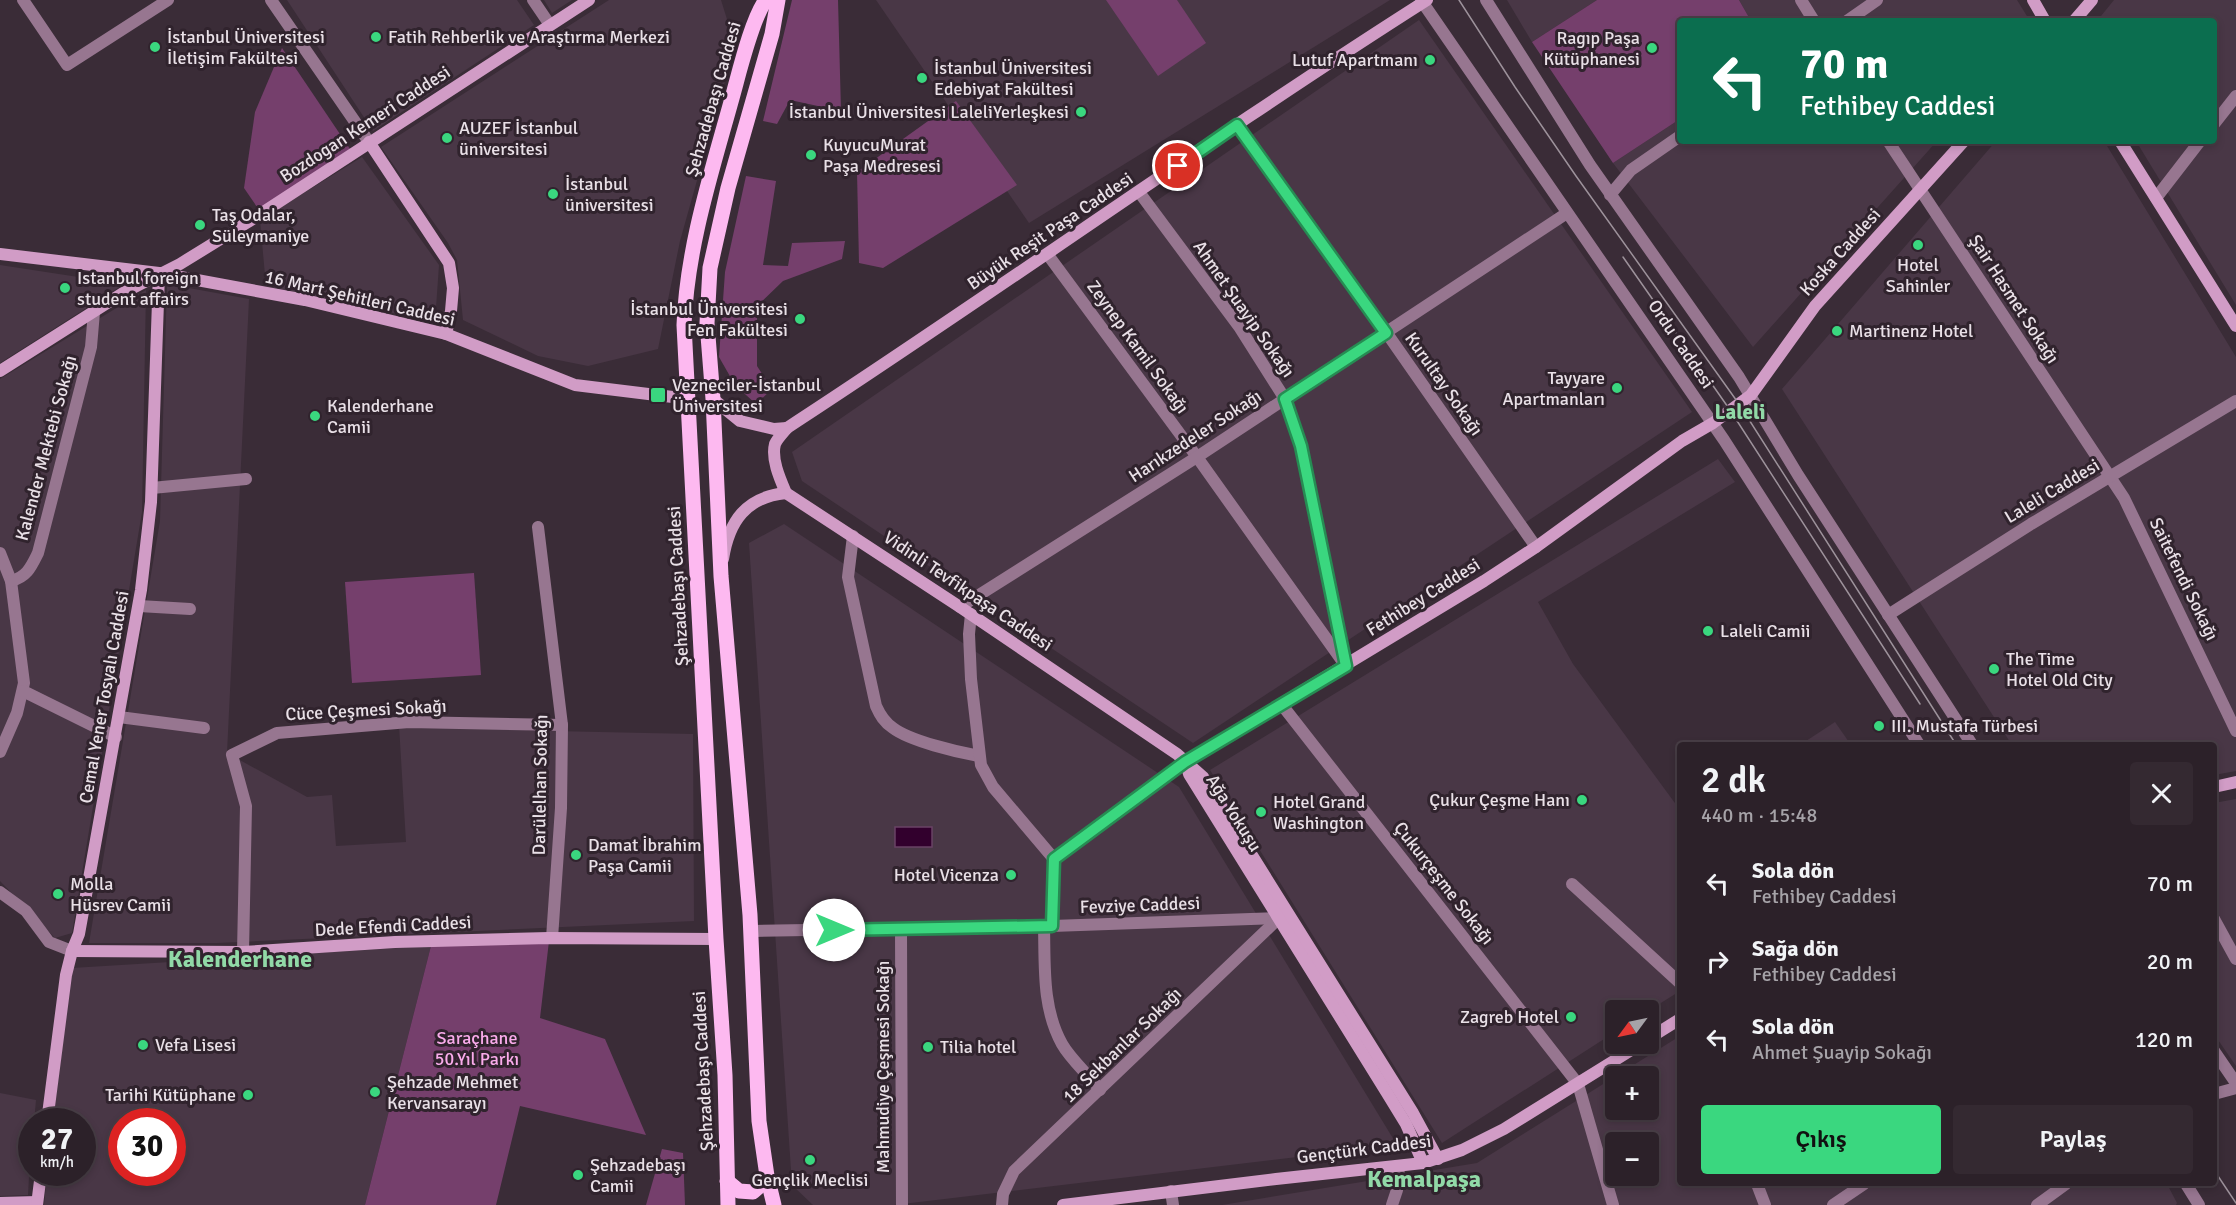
<!DOCTYPE html>
<html lang="tr">
<meta charset="utf-8">
<style>
:root{--surface:#2c2129;--page:#342931;--text:#f1f3f6;--muted:#a6a3a8;--line:#483e46;--accent:#3ad77f}
body{margin:0;font-family:Signika,sans-serif;background:var(--page);color:var(--text);height:100vh;display:flex;flex-direction:column;font-size:22px;white-space:nowrap}
*{box-sizing:border-box;margin:0}
p{font-size:20px;color:var(--muted)}
.icon{flex:none;width:33px;height:33px;fill:none;stroke:currentColor;stroke-width:2;stroke-linecap:round;stroke-linejoin:round}
.map{position:relative;flex:1;overflow:hidden}
.side{position:absolute;left:1677px;top:742px;width:540px;height:444px;display:flex;flex-direction:column;background:var(--surface);border-radius:6px;box-shadow:0 3px 9px #0003,0 0 0 2px var(--line)}
.side>*{flex:none}
.banner{position:absolute;left:1677px;top:18px;width:540px;height:126px;border-radius:6px;box-shadow:0 3px 9px #0003,0 0 0 2px var(--line);background:#0b6e4f;color:#fff;overflow:hidden}
.needle{width:39px;rotate:237deg}
.fabs{position:absolute;left:1605px;top:1000px;display:grid;gap:12px}
.fabs a{display:grid;place-items:center;width:54px;height:54px;border-radius:6px;background:var(--surface);box-shadow:0 3px 9px #0003,0 0 0 2px var(--line);font-size:30px}
.speed{position:absolute;left:18px;top:1108px;display:flex;gap:12px;font-size:30px;font-weight:700;text-align:center}
.speed>*{display:grid;place-content:center;width:78px;height:78px;border-radius:50%;background:var(--surface);box-shadow:0 3px 9px #0003,0 0 0 2px var(--line);line-height:1}
.speed small{font-size:15px;font-weight:400}
.speed .limit{border:9px solid #d22;background:#fff;color:#111}
.pin{position:absolute;display:grid;place-items:center;width:51px;height:51px;color:#fff;margin:-26px;border:3px solid #fff;border-radius:50%;box-shadow:0 2px 6px #0007}
.me{position:absolute;width:66px;margin:-33px;rotate:90deg;stroke-linejoin:round;filter:drop-shadow(0 0 4px #0008)}
.turn{display:flex;align-items:center;gap:21px;height:126px;padding:0 24px;font-size:27px}
.turn .icon{width:78px;height:78px;stroke-width:2.5}
.turn b{display:block;font-size:42px;line-height:51px}
.round{display:grid;place-items:center;flex:none;width:63px;height:63px;border-radius:6px;background:var(--page)}
.overview{display:flex;align-items:center;justify-content:space-between;height:102px;padding:0 24px}
h1{font-size:36px;font-weight:600;line-height:45px}
.cta{display:flex;gap:12px;margin-top:auto;padding:12px 24px}
.cta a{flex:1;height:69px;border-radius:6px;background:var(--accent);color:#111;font-size:24px;font-weight:600;line-height:69px;text-align:center}
.cta a+a{background:var(--page);color:var(--text)}
ul{padding:0;list-style:none}
li{display:flex;align-items:center;gap:18px;height:78px;padding:0 24px}
li div{flex:1}
li b{display:block;font-size:22px}
li em{font-style:normal}
.map>svg:first-child{display:block}
.built{fill:#493746;fill-rule:evenodd}
.green{fill:#753f6c}
.water{fill:#32002d;stroke:#694365;stroke-width:1.5}
.lines{fill:none;stroke-linecap:round;stroke-linejoin:round}
.street{stroke:#977690;stroke-width:12}
.secondary{stroke:#d19cc6;stroke-width:12}
.primary{stroke:#fdb9f0;stroke-width:15}
.tram{stroke:#9d929b;stroke-width:1.5}
.route-casing{stroke:#268c53;stroke-width:15}
.route{stroke:#3ad77f;stroke-width:10}
.poi-dot{fill:#3ad77f;stroke:#30232d;stroke-width:2}
.labels{text-anchor:middle;stroke-width:6;stroke-linejoin:round;paint-order:stroke}
.poi-label{font-size:18px;fill:#e9e0e7;stroke:#30232d;text-anchor:start}
.street-label{font-size:18px;fill:#e9e0e7;stroke:#30232d}
.park-label{font-size:18px;fill:#faabeb;stroke:#30232d}
.quarter-label{font-size:21px;font-weight:bold;fill:#91d9a7;stroke:#30232d}
.district-label{font-size:24px;font-weight:bold;fill:#91d9a7;stroke:#30232d}
</style>
<div class="map">
<svg width="2236" height="1205" viewBox="0 0 2236 1205">
<rect width="100%" height="100%" fill="#3a2c37"/>
<g class="built">
<polygon points="287,0 517,0 534,25 373,131"/>
<polygon points="544,0 572,0 552,13"/>
<polygon points="609,0 721,0 735,45 680,241 658,349 588,366 538,356 463,320 457,260 448,243 381,147"/>
<polygon points="876,0 1390,0 1029,223"/>
<polygon points="1507,0 1597,0 1532,42"/>
<polygon points="1739,0 2017,0 2030,21 1751,21"/>
<polygon points="2114,0 2236,0 2236,305 2136,141 2214,141 2214,21 2097,21"/>
<polygon points="1419,20 1692,412 1193,743 802,481 792,452"/>
<polygon points="1680,119 1680,141 1937,141 1753,347 1613,163"/>
<polygon points="1996,141 2104,141 2236,357 2236,771 2214,775 2214,746 2012,745 1782,389"/>
<polygon points="362,157 439,265 435,322 266,286 260,220"/>
<polygon points="0,265 111,282 121,286 0,363"/>
<polygon points="167,284 249,299 227,753 307,797 332,795 336,846 406,842 399,725 553,731 693,734 694,921 217,943 89,943 160,521"/>
<polygon points="146,290 142,512 72,933 55,938 0,881 0,379"/>
<polygon points="1718,459 1735,482 1538,602 1573,664 1680,810 1680,991 1648,1011 1616,1011 1615,1032 1442,1143 1210,770"/>
<polygon points="784,524 1179,787 1397,1145 894,1205 813,1205 792,1185 749,543"/>
<polygon points="1835,722 1851,745 1800,745"/>
<polygon points="2236,799 2236,1066 2214,1034 2214,803"/>
<path d="M431,946L365,1205H44L47,1173H82V1122H53L72,968ZM122,1122H172V1173H122Z"/>
<path d="M1680,1036V1184H2167L2177,1203L2176,1205H1222L1477,1163ZM1616,1077H1648V1110H1616ZM1616,1143H1648V1176H1616Z"/>
<polygon points="0,1093 36,1100 34,1122 32,1122 28,1195 0,1196"/>
</g>
<g class="green">
<polygon points="792,0 838,0 841,111 790,100 777,124 763,121"/>
<polygon points="1106,0 1177,0 1206,43 1158,76"/>
<polygon points="1597,0 1739,0 1751,21 1680,21 1680,119 1613,163 1532,42"/>
<polygon points="282,48 350,149 259,210 244,188 255,112"/>
<polygon points="956,101 1017,185 883,268 859,263 857,172"/>
<polygon points="746,176 776,181 763,265 788,266 792,243 845,241 842,259 783,281 757,306 757,366 772,389 756,404 735,385 719,357 725,272"/>
<polygon points="474,573 481,675 352,683 345,582"/>
<polygon points="549,941 540,1018 605,1039 646,1135 520,1106 496,1205 365,1205 431,946"/>
<polygon points="662,1149 683,1153 685,1205 646,1205"/>
</g>
<rect class="water" x="895" y="827" width="37" height="20"/>
<g class="lines">
<g class="street">
<polyline points="23,0 67,65 168,0"/>
<polyline points="271,0 369,142"/>
<polyline points="533,0 550,25"/>
<polyline points="1421,0 1724,440 1920,746"/>
<polyline points="1486,0 1590,165 1739,377 1798,475 1973,746"/>
<polyline points="1801,0 1814,21"/>
<polyline points="1847,21 1877,0"/>
<polyline points="2214,124 2236,96"/>
<polyline points="1237,125 1386,332 1536,547"/>
<polyline points="1888,141 2124,498 2236,731"/>
<polyline points="1139,192 1240,328 1285,399 1301,446 1345,666"/>
<polyline points="1610,195 1631,170 1680,136"/>
<polyline points="2156,198 2200,141"/>
<polyline points="1048,255 1197,457 1343,662"/>
<polyline points="152,488 246,479"/>
<polyline points="538,527 562,725 561,808 552,938"/>
<path d="M853,536L848,577L876,706C880,715 884,722 893,728C910,741 957,752 979,756"/>
<polyline points="0,553 11,581 24,683 17,713 0,752"/>
<path d="M11,581C27,577 31,567 38,553L91,347L94,312"/>
<polyline points="139,606 190,609"/>
<polyline points="960,607 1197,457 1567,213"/>
<polyline points="971,614 969,634 971,679 981,765 993,787 1054,859"/>
<polyline points="1888,615 2031,524 2236,401"/>
<polyline points="23,691 116,737"/>
<polyline points="1282,705 1578,1084 1613,1205"/>
<polyline points="119,717 204,728"/>
<polyline points="1572,884 1680,983"/>
<polyline points="0,892 26,911 49,942 72,951"/>
<polyline points="2214,919 2236,959"/>
<path d="M1044,926C1045,966 1042,1008 1062,1044C1071,1060 1089,1075 1100,1090"/>
<polyline points="1052,926 1054,859 1185,762"/>
<polyline points="901,930 902,1205"/>
<polyline points="751,931 1052,926 1279,918"/>
<polyline points="243,952 246,806 232,755 277,733 409,722 562,725"/>
<polyline points="2214,1051 2236,1083"/>
<polyline points="2214,1094 2236,1088"/>
<polyline points="1757,1184 1765,1205"/>
<polyline points="2186,1184 2199,1205"/>
<polyline points="1171,1191 1173,1205"/>
<polyline points="1002,1205 1003,1194 1014,1171 1279,918"/>
<polyline points="1392,1205 1397,1190 1399,1167"/>
<polyline points="1833,1205 1864,1184"/>
<polyline points="2037,1205 2066,1184"/>
</g>
<g class="secondary">
<path d="M1427,0C1210,138 1002,288 787,428C783,433 777,439 775,444C771,459 780,479 786,493L960,607L1177,754L1203,777L1413,1113L1438,1159"/>
<polyline points="2033,0 2045,21"/>
<polyline points="2074,21 2092,0"/>
<polyline points="2120,141 2236,326"/>
<polyline points="369,142 449,263 453,288 451,311 446,334"/>
<polyline points="0,254 159,273 305,300 446,334 575,385 689,399"/>
<polyline points="0,371 123,293 180,264 248,222 589,0"/>
<polyline points="713,399 740,421 774,429 787,428"/>
<path d="M723,559C729,521 746,497 786,493"/>
<polyline points="1185,762 1484,581 1536,547 1682,441 1713,423 1751,395 1815,306 1964,141"/>
<polyline points="1186,763 1189,774 1387,1093 1406,1124 1423,1163"/>
<polyline points="2214,787 2236,782"/>
<polyline points="72,951 243,952 395,942 549,938 716,939"/>
<polyline points="1648,1039 1680,1019"/>
<polyline points="47,1122 66,975 72,951 79,934 141,590 151,502 159,273"/>
<polyline points="0,1203 37,1202"/>
<polyline points="37,1205 41,1173"/>
<polyline points="1063,1205 1276,1179 1423,1163 1462,1150 1504,1129 1641,1044"/>
</g>
<g class="primary">
<polyline points="727,1181 739,1191 753,1192 762,1184 767,1176"/>
<path d="M728,1205L725,1075L716,939L684,325C687,245 713,168 734,91C740,69 753,16 766,0"/>
<polyline points="774,1205 767,1176 759,1121 750,915 721,576 713,399 707,323 710,268 728,188 772,34 778,0"/>
</g>
<g class="tram">
<polyline points="1459,0 1515,87 1576,176 1739,404 1957,746"/>
<polyline points="1623,257 1730,410 1920,704"/>
<polyline points="2214,1170 2236,1203"/>
</g>
</g>
<g class="lines">
<g class="route-casing">
<polyline id="route" points="834,930 1052,926 1054,859 1185,762 1346,666 1301,446 1285,399 1386,333 1237,125 1178,166"/>
</g>
<use href="#route" class="route"/>
</g>
<g class="poi-dot">
<circle cx="376" cy="37" r="6"/>
<circle cx="155" cy="47" r="6"/>
<circle cx="1652" cy="48" r="6"/>
<circle cx="1430" cy="60" r="6"/>
<circle cx="922" cy="78" r="6"/>
<circle cx="1081" cy="112" r="6"/>
<circle cx="447" cy="138" r="6"/>
<circle cx="811" cy="155" r="6"/>
<circle cx="553" cy="194" r="6"/>
<circle cx="200" cy="225" r="6"/>
<circle cx="1918" cy="245" r="6"/>
<circle cx="65" cy="288" r="6"/>
<circle cx="800" cy="319" r="6"/>
<circle cx="1837" cy="331" r="6"/>
<circle cx="1617" cy="388" r="6"/>
<rect x="650" y="387" width="16" height="16" rx="3"/>
<circle cx="315" cy="416" r="6"/>
<circle cx="1708" cy="631" r="6"/>
<circle cx="1994" cy="669" r="6"/>
<circle cx="1879" cy="726" r="6"/>
<circle cx="1582" cy="800" r="6"/>
<circle cx="1261" cy="812" r="6"/>
<circle cx="576" cy="855" r="6"/>
<circle cx="1011" cy="875" r="6"/>
<circle cx="58" cy="894" r="6"/>
<circle cx="1571" cy="1017" r="6"/>
<circle cx="143" cy="1045" r="6"/>
<circle cx="928" cy="1047" r="6"/>
<circle cx="375" cy="1092" r="6"/>
<circle cx="248" cy="1095" r="6"/>
<circle cx="810" cy="1160" r="6"/>
<circle cx="578" cy="1175" r="6"/>
</g>
<g class="labels">
<g class="poi-label">
<text x="167" y="43">İstanbul Üniversitesi<tspan x="167" dy="21">İletişim Fakültesi</tspan></text>
<text x="388" y="43">Fatih Rehberlik ve Araştırma Merkezi</text>
<text x="1640" y="44" text-anchor="end">Ragıp Paşa<tspan x="1640" dy="21">Kütüphanesi</tspan></text>
<text x="1418" y="66" text-anchor="end">Lutuf Apartmanı</text>
<text x="934" y="74">İstanbul Üniversitesi<tspan x="934" dy="21">Edebiyat Fakültesi</tspan></text>
<text x="1069" y="118" text-anchor="end">İstanbul Üniversitesi LaleliYerleşkesi</text>
<text x="459" y="134">AUZEF İstanbul<tspan x="459" dy="21">üniversitesi</tspan></text>
<text x="823" y="151">KuyucuMurat<tspan x="823" dy="21">Paşa Medresesi</tspan></text>
<text x="565" y="190">İstanbul<tspan x="565" dy="21">üniversitesi</tspan></text>
<text x="212" y="221">Taş Odalar,<tspan x="212" dy="21">Süleymaniye</tspan></text>
<text x="1918" y="271" text-anchor="middle">Hotel<tspan x="1918" dy="21">Sahinler</tspan></text>
<text x="77" y="284">Istanbul foreign<tspan x="77" dy="21">student affairs</tspan></text>
<text x="788" y="315" text-anchor="end">İstanbul Üniversitesi<tspan x="788" dy="21">Fen Fakültesi</tspan></text>
<text x="1849" y="337">Martinenz Hotel</text>
<text x="1605" y="384" text-anchor="end">Tayyare<tspan x="1605" dy="21">Apartmanları</tspan></text>
<text x="672" y="391">Vezneciler-İstanbul<tspan x="672" dy="21">Üniversitesi</tspan></text>
<text x="327" y="412">Kalenderhane<tspan x="327" dy="21">Camii</tspan></text>
<text x="1720" y="637">Laleli Camii</text>
<text x="2006" y="665">The Time<tspan x="2006" dy="21">Hotel Old City</tspan></text>
<text x="1891" y="732">III. Mustafa Türbesi</text>
<text x="1570" y="806" text-anchor="end">Çukur Çeşme Hanı</text>
<text x="1273" y="808">Hotel Grand<tspan x="1273" dy="21">Washington</tspan></text>
<text x="588" y="851">Damat İbrahim<tspan x="588" dy="21">Paşa Camii</tspan></text>
<text x="999" y="881" text-anchor="end">Hotel Vicenza</text>
<text x="70" y="890">Molla<tspan x="70" dy="21">Hüsrev Camii</tspan></text>
<text x="1559" y="1023" text-anchor="end">Zagreb Hotel</text>
<text x="155" y="1051">Vefa Lisesi</text>
<text x="940" y="1053">Tilia hotel</text>
<text x="387" y="1088">Şehzade Mehmet<tspan x="387" dy="21">Kervansarayı</tspan></text>
<text x="236" y="1101" text-anchor="end">Tarihi Kütüphane</text>
<text x="590" y="1171">Şehzadebaşı<tspan x="590" dy="21">Camii</tspan></text>
<text x="810" y="1186" text-anchor="middle">Gençlik Meclisi</text>
</g>
<g class="street-label">
<text transform="translate(713 99) rotate(-74)" y="6">Şehzadebaşı Caddesi</text>
<text transform="translate(365 124) rotate(-33)" y="6">Bozdogan Kemeri Caddesi</text>
<text transform="translate(1050 231) rotate(-34)" y="6">Büyük Reşit Paşa Caddesi</text>
<text transform="translate(1840 252) rotate(-48)" y="6">Koska Caddesi</text>
<text transform="translate(360 298) rotate(13)" y="6">16 Mart Şehitleri Caddesi</text>
<text transform="translate(2014 299) rotate(57)" y="6">Şair Hasmet Sokağı</text>
<text transform="translate(1244 309) rotate(55)" y="6">Ahmet Şuayip Sokağı</text>
<text transform="translate(1681 344) rotate(56)" y="6">Ordu Caddesi</text>
<text transform="translate(1138 347) rotate(54)" y="6">Zeynep Kamil Sokağı</text>
<text transform="translate(1444 384) rotate(55)" y="6">Kurultay Sokağı</text>
<text transform="translate(1195 436) rotate(-33)" y="6">Harıkzedeler Sokağı</text>
<text transform="translate(46 448) rotate(-75)" y="6">Kalender Mektebi Sokağı</text>
<text transform="translate(2052 491) rotate(-31)" y="6">Laleli Caddesi</text>
<text transform="translate(2184 579) rotate(64)" y="6">Saitefendi Sokağı</text>
<text transform="translate(678 586) rotate(-93)" y="6">Şehzadebaşı Caddesi</text>
<text transform="translate(968 591) rotate(34)" y="6">Vidinli Tevfikpaşa Caddesi</text>
<text transform="translate(1423 597) rotate(-32)" y="6">Fethibey Caddesi</text>
<text transform="translate(104 697) rotate(-80)" y="6">Cemal Yener Tosyalı Caddesi</text>
<text transform="translate(366 710) rotate(-3)" y="6">Cüce Çeşmesi Sokağı</text>
<text transform="translate(540 785) rotate(-89)" y="6">Darülelhan Sokağı</text>
<text transform="translate(1234 813) rotate(58)" y="6">Ağa Yokuşu</text>
<text transform="translate(1444 883) rotate(52)" y="6">Çukurçeşme Sokağı</text>
<text transform="translate(1140 905) rotate(-2)" y="6">Fevziye Caddesi</text>
<text transform="translate(393 926) rotate(-3)" y="6">Dede Efendi Caddesi</text>
<text transform="translate(1122 1045) rotate(-44)" y="6">18 Sekbanlar Sokağı</text>
<text transform="translate(883 1067) rotate(-90)" y="6">Mahmudiye Çeşmesi Sokağı</text>
<text transform="translate(703 1071) rotate(-93)" y="6">Şehzadebaşı Caddesi</text>
<text transform="translate(1364 1149) rotate(-7)" y="6">Gençtürk Caddesi</text>
</g>
<g class="park-label">
<text x="477" y="1044">Saraçhane<tspan x="477" dy="21">50.Yıl Parkı</tspan></text>
</g>
<g class="quarter-label">
<text x="1740" y="419">Laleli</text>
</g>
<g class="district-label">
<text x="240" y="967">Kalenderhane</text>
<text x="1424" y="1187">Kemalpaşa</text>
</g>
</g>
</svg>
<div class="fabs">
<a><svg class="needle" viewBox="-14 -14 28 28"><path d="M0-13l5 13h-10z" fill="#e53935"/><path d="M0 13l5-13h-10z" fill="#a6a3a8"/></svg></a>
<a>+</a>
<a>−</a>
</div>
<div class="speed"><div>27<small>km/h</small></div><div class="limit">30</div></div>
<div class="pin" style="left:1178px;top:166px;background:#d93025"><svg class="icon" aria-label="arrive" viewBox="0 0 24 24"><path d="M6 21V4h12l-3 4 3 4H6"/></svg></div>
<svg class="me" style="left:834px;top:930px" viewBox="-20 -20 40 40"><circle r="19" fill="#fff"/><path d="M0-13L10 11 0 6-10 11z" fill="#3ad77f"/></svg>
<div class="banner">
<div class="turn"><svg class="icon" aria-label="left" viewBox="0 0 24 24"><path d="M17 20v-9H6M10 6l-5 5 5 5"/></svg><div><b>70 m</b>Fethibey Caddesi</div></div>
</div>
<section class="side">
<div class="overview"><div><h1>2 dk</h1><p>440 m · 15:48</p></div><a class="round"><svg class="icon" aria-label="close" viewBox="0 0 24 24"><path d="M6 6l12 12M18 6L6 18"/></svg></a></div>
<ul>
<li><svg class="icon" aria-label="left" viewBox="0 0 24 24"><path d="M17 20v-9H6M10 6l-5 5 5 5"/></svg><div><b>Sola dön</b><p>Fethibey Caddesi</p></div><em>70 m</em></li>
<li><svg class="icon" aria-label="right" viewBox="0 0 24 24"><path d="M7 20v-9h11M14 6l5 5-5 5"/></svg><div><b>Sağa dön</b><p>Fethibey Caddesi</p></div><em>20 m</em></li>
<li><svg class="icon" aria-label="left" viewBox="0 0 24 24"><path d="M17 20v-9H6M10 6l-5 5 5 5"/></svg><div><b>Sola dön</b><p>Ahmet Şuayip Sokağı</p></div><em>120 m</em></li>
</ul>
<div class="cta"><a>Çıkış</a><a>Paylaş</a></div>
</section>
</div>
